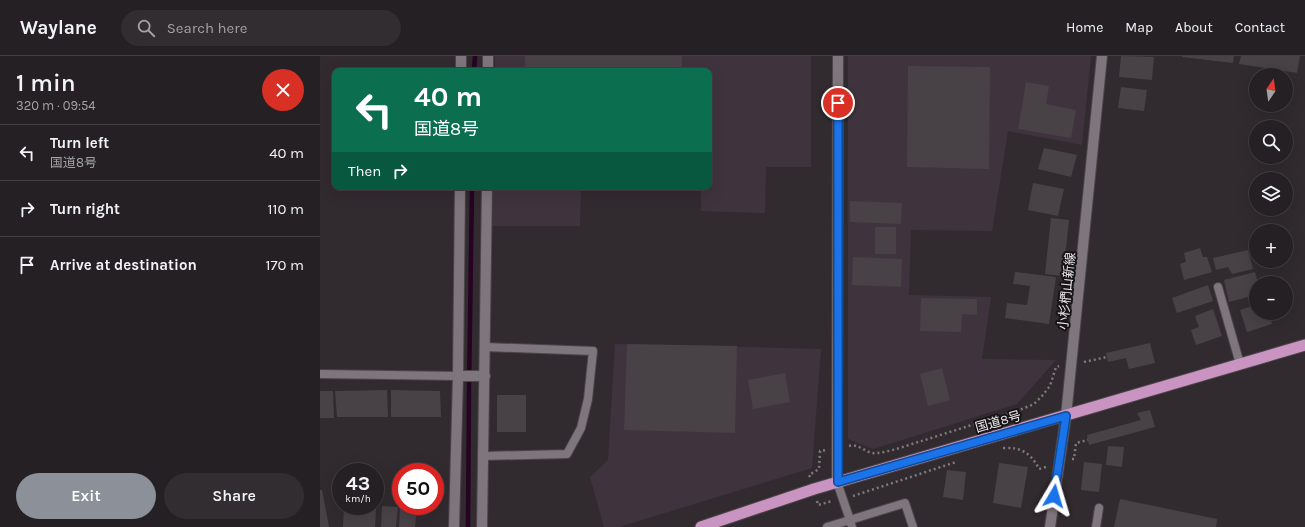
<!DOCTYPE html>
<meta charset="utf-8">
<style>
:root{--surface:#252024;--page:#312d31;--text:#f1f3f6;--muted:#a3a3a6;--line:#423e41;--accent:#8c9099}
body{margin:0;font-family:Karla,"Noto Sans JP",sans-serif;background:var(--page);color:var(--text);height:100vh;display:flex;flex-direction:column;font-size:15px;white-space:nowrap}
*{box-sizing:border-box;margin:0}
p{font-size:13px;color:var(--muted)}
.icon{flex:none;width:22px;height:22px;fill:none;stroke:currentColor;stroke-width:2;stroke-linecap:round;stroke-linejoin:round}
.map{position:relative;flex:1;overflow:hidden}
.drawer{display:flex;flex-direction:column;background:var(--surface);width:320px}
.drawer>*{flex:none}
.hud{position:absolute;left:12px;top:12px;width:380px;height:122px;border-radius:8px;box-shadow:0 4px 16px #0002,0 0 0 1px var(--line);background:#0b6e4f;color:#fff;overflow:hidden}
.needle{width:26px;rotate:13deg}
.buttons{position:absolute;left:929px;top:12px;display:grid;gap:8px}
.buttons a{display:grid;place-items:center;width:44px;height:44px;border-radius:50%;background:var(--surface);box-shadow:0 4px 16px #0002,0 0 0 1px var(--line);font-size:20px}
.speed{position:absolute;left:12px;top:407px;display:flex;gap:8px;font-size:20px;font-weight:700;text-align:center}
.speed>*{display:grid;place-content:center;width:52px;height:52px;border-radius:50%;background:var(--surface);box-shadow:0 4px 16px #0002,0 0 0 1px var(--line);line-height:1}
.speed small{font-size:10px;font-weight:400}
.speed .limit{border:6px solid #d22;background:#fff;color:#111}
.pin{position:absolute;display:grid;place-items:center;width:34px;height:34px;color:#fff;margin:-17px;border:2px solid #fff;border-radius:50%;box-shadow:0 1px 4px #0007}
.me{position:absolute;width:44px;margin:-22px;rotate:7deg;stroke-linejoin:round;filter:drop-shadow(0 0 3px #0008)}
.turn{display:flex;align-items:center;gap:14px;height:84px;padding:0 16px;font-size:18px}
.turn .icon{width:52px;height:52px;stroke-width:2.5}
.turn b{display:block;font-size:28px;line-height:34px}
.then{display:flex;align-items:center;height:38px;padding:0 16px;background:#0003;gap:8px;font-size:15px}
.round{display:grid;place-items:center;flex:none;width:42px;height:42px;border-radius:21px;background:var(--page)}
.headline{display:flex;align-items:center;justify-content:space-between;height:68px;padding:0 16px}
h1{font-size:24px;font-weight:600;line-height:30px}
.action{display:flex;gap:8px;margin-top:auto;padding:8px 16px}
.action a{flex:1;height:46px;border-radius:24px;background:var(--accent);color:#fff;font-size:16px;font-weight:600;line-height:46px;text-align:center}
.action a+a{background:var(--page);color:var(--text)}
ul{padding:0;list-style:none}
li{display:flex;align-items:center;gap:12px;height:56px;padding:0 16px;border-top:1px solid var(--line)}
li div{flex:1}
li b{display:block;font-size:15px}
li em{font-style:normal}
header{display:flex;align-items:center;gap:24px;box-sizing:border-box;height:56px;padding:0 20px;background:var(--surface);border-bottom:1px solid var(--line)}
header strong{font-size:19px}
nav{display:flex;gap:22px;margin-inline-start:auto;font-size:14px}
.search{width:280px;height:36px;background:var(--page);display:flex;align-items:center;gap:10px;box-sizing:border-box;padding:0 14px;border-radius:22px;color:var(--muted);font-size:15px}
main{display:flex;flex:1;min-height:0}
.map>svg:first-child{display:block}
.built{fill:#3f343d}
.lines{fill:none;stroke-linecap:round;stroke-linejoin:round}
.stream{stroke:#260323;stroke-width:4.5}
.building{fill:#484146}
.service-casing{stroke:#4c464b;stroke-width:10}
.minor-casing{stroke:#4c464b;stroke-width:12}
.tertiary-casing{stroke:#4c464b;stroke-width:12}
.secondary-casing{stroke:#4c464b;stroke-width:12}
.trunk-casing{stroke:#4c464b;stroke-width:13}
.path{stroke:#7f797e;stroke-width:2.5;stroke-dasharray:2 3;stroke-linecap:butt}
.service{stroke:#7e767c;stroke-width:8}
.minor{stroke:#7e767c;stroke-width:10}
.tertiary{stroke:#7e767c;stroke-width:10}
.secondary{stroke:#7e767c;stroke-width:10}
.trunk{stroke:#ca94c2;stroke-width:11}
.route-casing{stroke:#114b97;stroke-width:10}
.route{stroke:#1a73e8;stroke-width:7}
.labels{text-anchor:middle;stroke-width:4;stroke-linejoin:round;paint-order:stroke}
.street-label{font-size:13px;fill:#ede8ec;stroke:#171417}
</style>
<header>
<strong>Waylane</strong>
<div class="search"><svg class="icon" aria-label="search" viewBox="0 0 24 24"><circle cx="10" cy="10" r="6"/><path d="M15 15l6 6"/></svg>Search here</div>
<nav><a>Home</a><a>Map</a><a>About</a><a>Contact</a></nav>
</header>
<main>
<section class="drawer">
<div class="headline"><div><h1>1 min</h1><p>320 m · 09:54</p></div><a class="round" style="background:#d93025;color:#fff"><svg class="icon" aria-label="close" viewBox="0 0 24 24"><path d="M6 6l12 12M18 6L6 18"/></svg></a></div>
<ul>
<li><svg class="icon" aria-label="left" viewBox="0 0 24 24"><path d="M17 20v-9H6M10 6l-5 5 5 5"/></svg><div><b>Turn left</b><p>国道8号</p></div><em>40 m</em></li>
<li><svg class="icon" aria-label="right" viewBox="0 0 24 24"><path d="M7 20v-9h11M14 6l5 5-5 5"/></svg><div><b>Turn right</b></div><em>110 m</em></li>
<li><svg class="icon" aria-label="arrive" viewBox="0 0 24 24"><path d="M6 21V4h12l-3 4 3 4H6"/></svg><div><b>Arrive at destination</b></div><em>170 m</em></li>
</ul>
<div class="action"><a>Exit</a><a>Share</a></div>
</section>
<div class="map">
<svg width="985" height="471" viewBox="0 0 985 471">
<rect width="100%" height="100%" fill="#312b30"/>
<g class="built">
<polygon points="175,0 491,0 491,111 446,111 445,157 381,155 381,131 389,131 389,15 175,15"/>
<polygon points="528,0 771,0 762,89 688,75 672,175 591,174 589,239 671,241 662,303 736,304 697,348 553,393 528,383"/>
<polygon points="173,131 261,131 260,170 173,170"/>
<polygon points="295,288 501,293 492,412 299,471 284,471 270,421 288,404"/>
</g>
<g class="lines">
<g class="stream">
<polyline points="154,15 155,0"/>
<polyline points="148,471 149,334 152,131"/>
</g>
</g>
<g class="building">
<rect x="205" y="0" width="157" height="15"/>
<polygon points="801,0 834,1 832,24 799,21"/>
<polygon points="862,0 914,0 913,7 862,1"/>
<polygon points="921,0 980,0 977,17 919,8"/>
<polygon points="588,10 670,11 669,113 587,111"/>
<polygon points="706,26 729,30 726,48 756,54 751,82 698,73"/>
<polygon points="801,31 827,34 824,55 798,52"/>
<polygon points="724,92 757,99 751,121 718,113"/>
<polygon points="713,127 744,133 738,160 708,154"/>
<polygon points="530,145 582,147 581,168 530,166"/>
<polygon points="731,162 749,164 743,220 725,218"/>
<rect x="555" y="171" width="21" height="27"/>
<polygon points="880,192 883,201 887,201 892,216 864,224 860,208 866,206 864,197"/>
<polygon points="928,194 933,213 912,218 908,211 896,214 893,202"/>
<polygon points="533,201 582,203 581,231 532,229"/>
<polygon points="695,216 736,221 729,268 685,262 687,247 707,249 710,230 693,228"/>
<polygon points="935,216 938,227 936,227 936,239 909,246 904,224"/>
<polygon points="888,229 893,245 857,257 852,242"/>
<polygon points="601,242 657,243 657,259 642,258 641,276 600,275"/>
<polygon points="936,249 936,257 949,257 952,268 927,276 920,254"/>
<polygon points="893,253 902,280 876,289 871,274 879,271 875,260"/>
<polygon points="830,287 835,307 809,313 806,302 788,306 786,297"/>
<polygon points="307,288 417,290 415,377 304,374"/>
<polygon points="622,312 630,344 608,350 600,318"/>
<polygon points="465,317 470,346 433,353 428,324"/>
<polygon points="67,334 68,361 17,361 15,335"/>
<polygon points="71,334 120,335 121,361 71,361"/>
<polygon points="0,335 13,335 14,362 0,362"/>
<rect x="177" y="339" width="29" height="37"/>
<polygon points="830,354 835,371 769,389 767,379 821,364 817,357"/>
<polygon points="788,390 804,391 802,411 786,409"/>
<polygon points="764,406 782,408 779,436 761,434"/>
<polygon points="679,407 708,411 701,452 673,447"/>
<polygon points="627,414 646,416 643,444 623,441"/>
<polygon points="0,434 2,434 9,471 0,471"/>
<polygon points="800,443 897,463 896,471 794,471"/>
<polygon points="24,450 56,453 55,471 23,471"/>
<polygon points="62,450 78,451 76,471 61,471"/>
<polygon points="80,450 97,450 95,471 79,471"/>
</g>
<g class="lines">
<g class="service-casing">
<g id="service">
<polyline points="898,231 920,308"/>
<polyline points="0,318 138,320"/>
<polyline points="164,400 247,398 261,372 268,343 273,295 165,291"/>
<polyline points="517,426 530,464 585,447 593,471"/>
<polyline points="507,471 530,464 532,471"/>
<polyline points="776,471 779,452"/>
</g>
</g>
<g class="minor-casing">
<g id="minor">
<polyline points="141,15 141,0"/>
<polyline points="168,15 168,0"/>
<polyline points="138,320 140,131"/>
<polyline points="134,471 138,320 165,320"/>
<polyline points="162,471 167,131"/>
</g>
</g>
<g class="tertiary-casing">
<polyline id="tertiary" points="517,426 518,0"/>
</g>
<g class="secondary-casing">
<polyline id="secondary" points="730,471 746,360 782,0"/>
</g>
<g class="trunk-casing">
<polyline id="trunk" points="381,471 494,433 985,289"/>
</g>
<g class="path">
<polyline points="764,306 787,301"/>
<path d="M529,390C540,387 546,399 558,397C574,395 590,388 605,384C636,374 667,364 697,355L714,348L722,340L730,330L736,311L739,310"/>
<path d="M683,392C701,391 711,397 719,413L726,411"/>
<polyline points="752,403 754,403 756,387 768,384"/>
<polyline points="490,421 489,419 499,413 500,395 506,394"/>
<polyline points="533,440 636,406"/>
<polyline points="497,445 498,449 512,445"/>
</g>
<use href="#service" class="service"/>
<use href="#minor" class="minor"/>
<use href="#tertiary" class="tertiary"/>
<use href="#secondary" class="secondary"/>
<use href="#trunk" class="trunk"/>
</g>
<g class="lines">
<g class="route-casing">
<polyline id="route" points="518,47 518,426 746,360 734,440"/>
</g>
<use href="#route" class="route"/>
</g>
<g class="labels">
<g class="street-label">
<text transform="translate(746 235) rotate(-84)" y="5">小杉椚山新線</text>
<text transform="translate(678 365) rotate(-16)" y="5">国道8号</text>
</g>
</g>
</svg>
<div class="buttons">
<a><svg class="needle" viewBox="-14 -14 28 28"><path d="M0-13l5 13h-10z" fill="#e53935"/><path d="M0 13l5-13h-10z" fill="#a3a3a6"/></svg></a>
<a><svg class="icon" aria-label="search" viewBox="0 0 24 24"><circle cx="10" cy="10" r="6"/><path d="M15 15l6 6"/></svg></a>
<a><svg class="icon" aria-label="layers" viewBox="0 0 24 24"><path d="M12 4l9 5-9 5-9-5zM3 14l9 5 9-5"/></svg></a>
<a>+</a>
<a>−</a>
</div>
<div class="speed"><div>43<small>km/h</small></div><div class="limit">50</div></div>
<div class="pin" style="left:518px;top:47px;background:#d93025"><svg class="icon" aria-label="arrive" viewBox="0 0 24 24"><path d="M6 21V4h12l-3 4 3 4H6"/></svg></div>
<svg class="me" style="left:734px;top:440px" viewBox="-20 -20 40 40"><path d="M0-17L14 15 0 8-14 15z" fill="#1a73e8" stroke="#fff" stroke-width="4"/></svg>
<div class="hud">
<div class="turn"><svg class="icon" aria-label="left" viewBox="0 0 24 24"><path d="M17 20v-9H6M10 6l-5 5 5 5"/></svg><div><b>40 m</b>国道8号</div></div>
<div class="then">Then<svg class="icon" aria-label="right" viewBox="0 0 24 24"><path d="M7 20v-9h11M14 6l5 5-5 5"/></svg></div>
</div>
</div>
</main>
